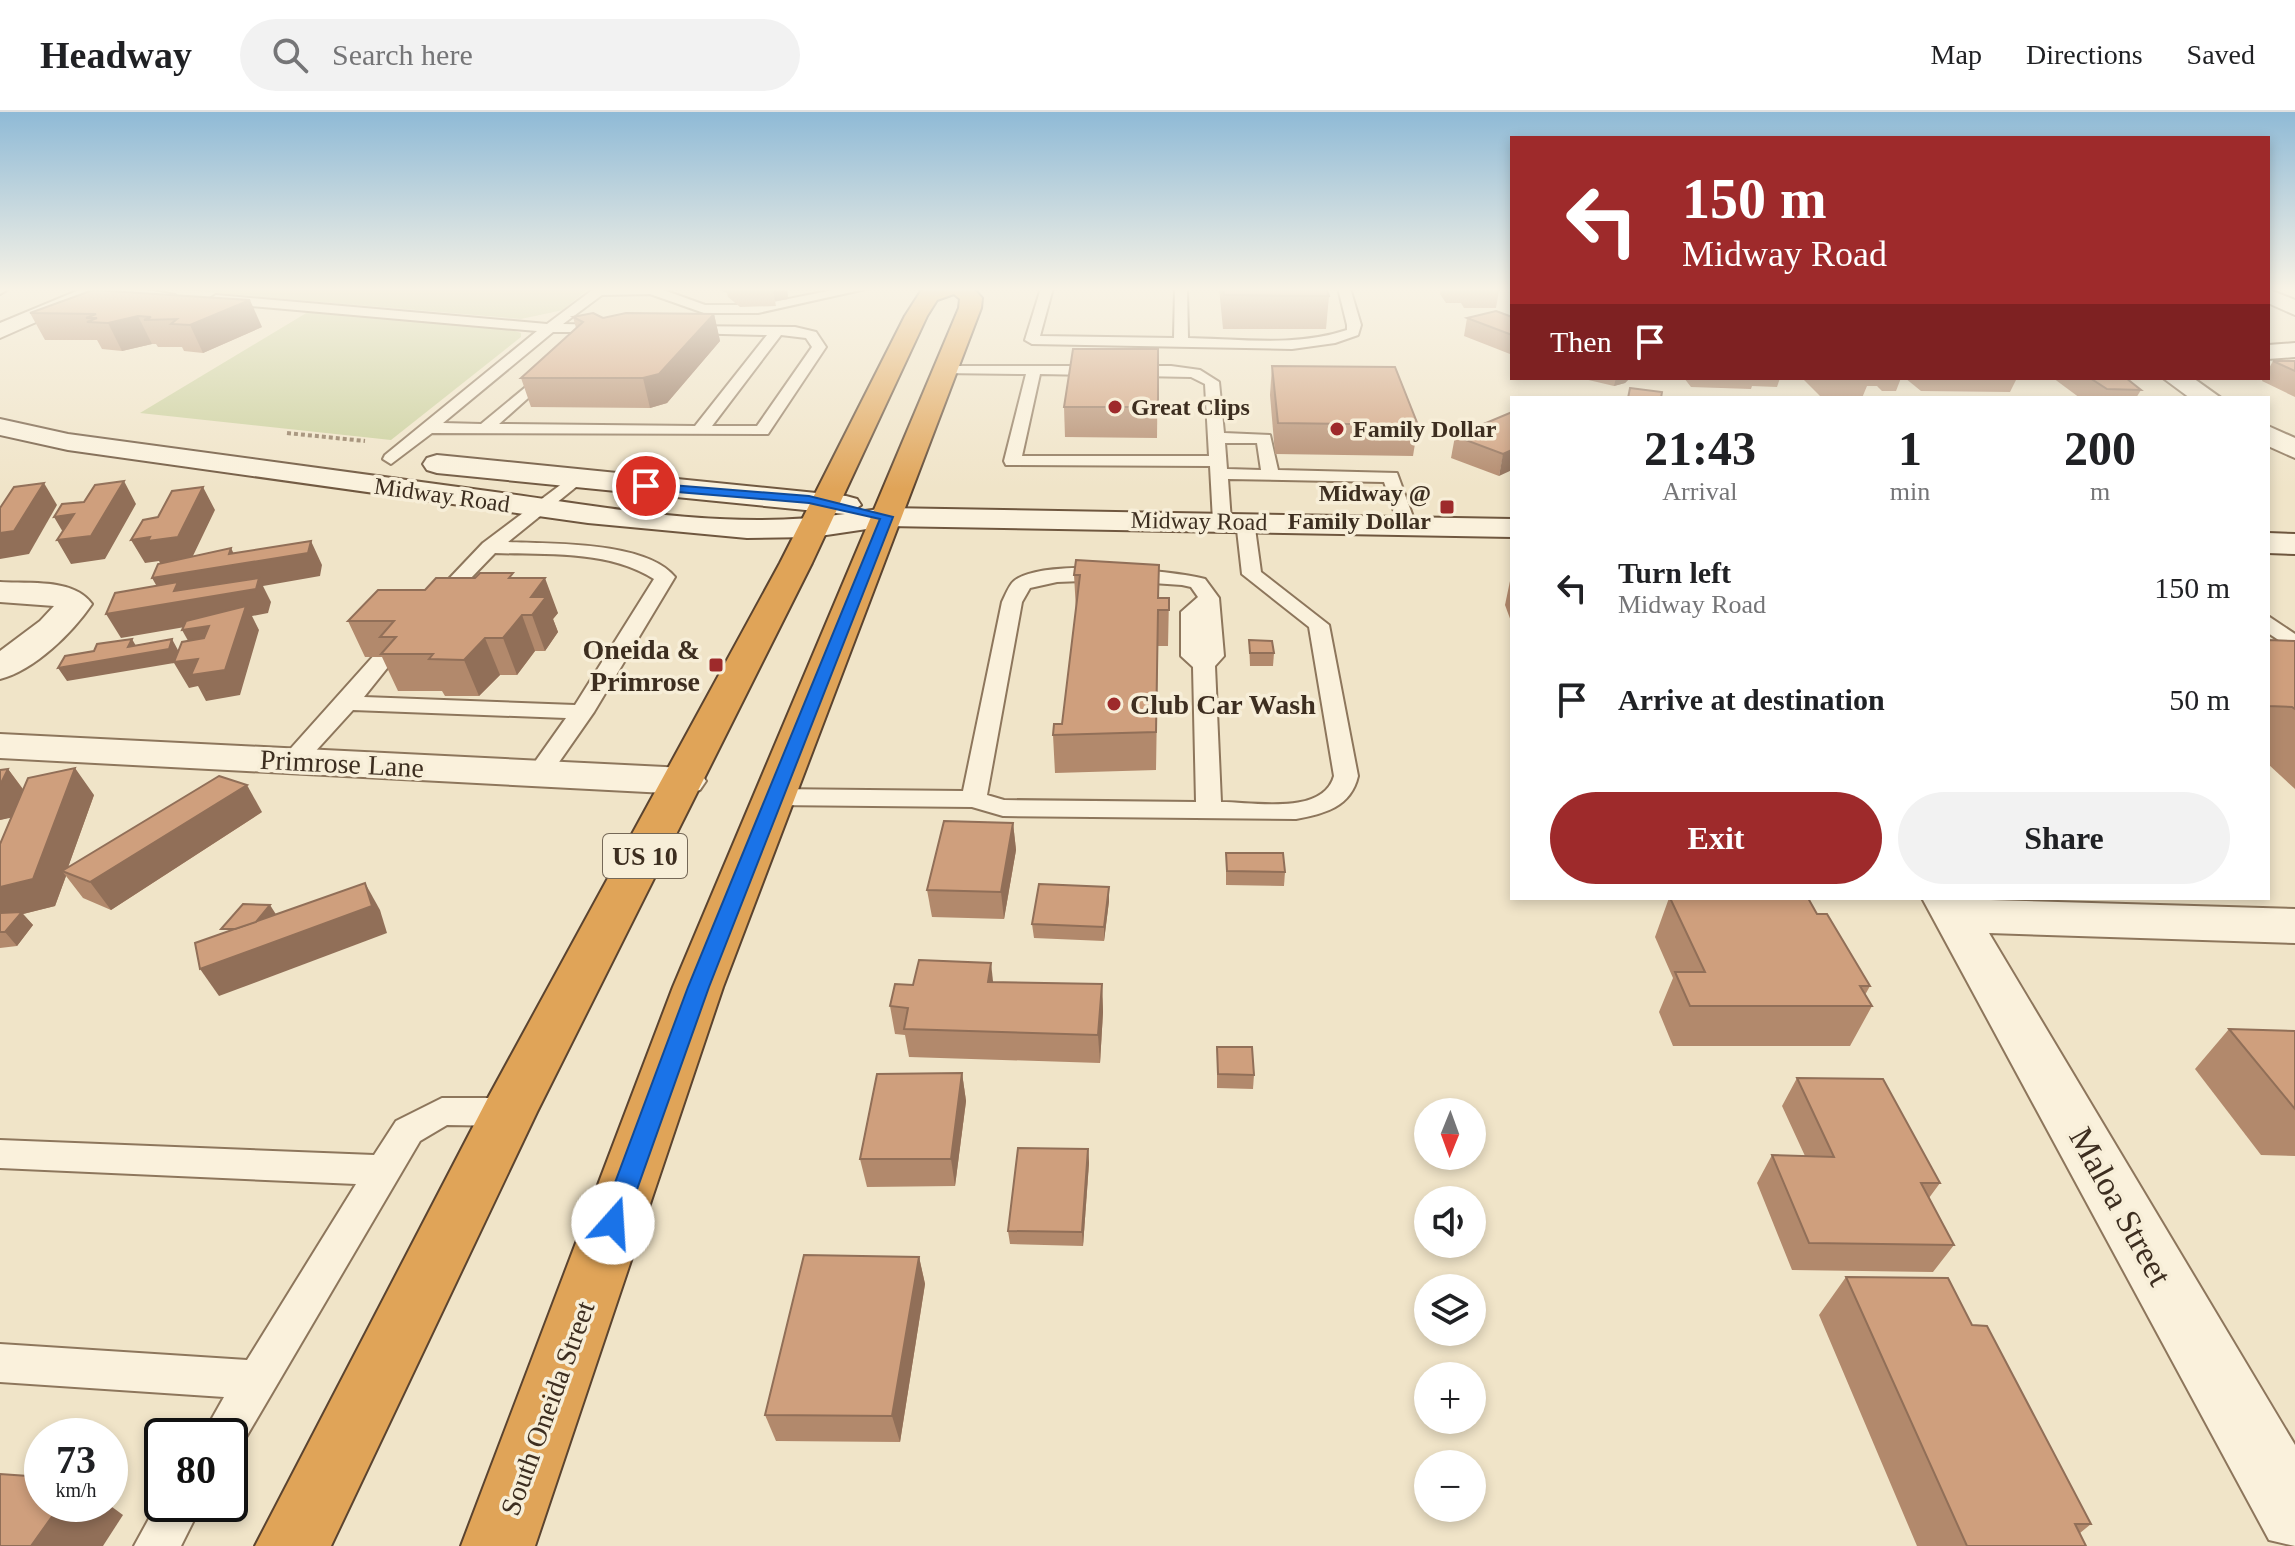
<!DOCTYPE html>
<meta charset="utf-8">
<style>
:root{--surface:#fff;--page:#f2f2f2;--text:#202124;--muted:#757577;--line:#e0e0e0;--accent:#9e2a2b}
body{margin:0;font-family:Georgia,serif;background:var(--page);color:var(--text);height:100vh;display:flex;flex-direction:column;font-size:30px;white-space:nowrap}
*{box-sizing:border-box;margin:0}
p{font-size:26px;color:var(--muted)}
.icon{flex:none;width:44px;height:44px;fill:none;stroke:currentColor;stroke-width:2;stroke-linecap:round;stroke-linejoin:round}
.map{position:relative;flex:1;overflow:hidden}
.panel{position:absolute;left:1510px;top:284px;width:760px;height:504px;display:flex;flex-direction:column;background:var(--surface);border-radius:0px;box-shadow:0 4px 12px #0003}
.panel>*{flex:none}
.banner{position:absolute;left:1510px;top:24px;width:760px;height:244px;border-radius:0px;box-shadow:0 4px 12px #0003;background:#9e2a2b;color:#fff;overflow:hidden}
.needle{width:52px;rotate:181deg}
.tools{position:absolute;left:1414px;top:986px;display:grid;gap:16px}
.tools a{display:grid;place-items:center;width:72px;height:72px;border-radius:50%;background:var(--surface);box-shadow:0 4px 12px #0003;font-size:40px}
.speed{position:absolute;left:24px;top:1306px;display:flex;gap:16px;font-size:40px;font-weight:700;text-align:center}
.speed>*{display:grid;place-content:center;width:104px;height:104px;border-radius:50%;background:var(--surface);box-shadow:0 4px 12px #0003;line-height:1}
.speed small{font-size:20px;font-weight:400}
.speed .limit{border:4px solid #111;border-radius:12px;background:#fff;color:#111}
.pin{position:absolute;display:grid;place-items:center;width:68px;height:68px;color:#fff;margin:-34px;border:4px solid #fff;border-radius:50%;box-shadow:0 2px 8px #0007}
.me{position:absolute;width:88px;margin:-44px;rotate:19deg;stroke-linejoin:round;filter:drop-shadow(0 0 6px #0008)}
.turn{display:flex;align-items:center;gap:28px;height:168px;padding:0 40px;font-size:36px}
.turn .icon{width:104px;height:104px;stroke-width:2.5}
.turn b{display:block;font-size:56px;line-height:68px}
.then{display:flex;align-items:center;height:76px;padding:0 40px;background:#0003;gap:16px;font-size:30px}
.eta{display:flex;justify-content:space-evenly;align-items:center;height:136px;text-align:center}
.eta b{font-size:48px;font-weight:700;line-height:56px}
.action{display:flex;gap:16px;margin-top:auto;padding:16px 40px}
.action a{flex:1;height:92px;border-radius:48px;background:var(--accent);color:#fff;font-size:32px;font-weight:700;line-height:92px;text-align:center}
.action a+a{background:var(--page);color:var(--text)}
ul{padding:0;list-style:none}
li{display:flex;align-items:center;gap:24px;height:112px;padding:0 40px}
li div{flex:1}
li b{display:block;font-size:30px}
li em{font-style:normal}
header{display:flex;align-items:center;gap:48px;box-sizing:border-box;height:112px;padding:0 40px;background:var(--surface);border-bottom:2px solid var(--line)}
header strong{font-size:38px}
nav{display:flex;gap:44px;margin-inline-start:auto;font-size:28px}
.search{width:560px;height:72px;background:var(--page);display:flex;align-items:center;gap:20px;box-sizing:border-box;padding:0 28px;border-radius:44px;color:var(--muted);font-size:30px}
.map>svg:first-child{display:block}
.green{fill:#c9cf9b}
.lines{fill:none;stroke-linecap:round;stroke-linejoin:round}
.lane-casing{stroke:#8d765c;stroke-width:4}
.street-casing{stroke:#8d765c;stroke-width:4}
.secondary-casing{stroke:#6f573f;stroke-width:4}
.highway-casing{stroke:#5b4430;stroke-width:4}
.path{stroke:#8d765c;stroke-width:4;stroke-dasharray:4 3;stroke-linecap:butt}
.lane{fill:#faf1dc;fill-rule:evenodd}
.street{fill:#faf1dc;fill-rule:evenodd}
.secondary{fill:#faf1dc;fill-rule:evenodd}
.highway{fill:#e0a458;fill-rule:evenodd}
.wall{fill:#b2896c}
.shaded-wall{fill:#916f58}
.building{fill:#cf9f7d;stroke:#916f58;stroke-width:2}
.route{fill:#1a73e8;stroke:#114b97;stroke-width:2}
.poi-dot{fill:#9e2a2b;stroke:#f7eed8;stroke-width:3}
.labels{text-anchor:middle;stroke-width:7;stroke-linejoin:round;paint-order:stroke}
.far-poi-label{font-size:24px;font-weight:bold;fill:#3d2e20;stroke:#f7eed8;text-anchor:start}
.far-street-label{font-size:24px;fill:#3d2e20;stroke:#f7eed8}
.shield{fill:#f7eed8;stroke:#756857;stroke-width:2}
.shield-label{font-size:26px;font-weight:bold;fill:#3d2e20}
.poi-label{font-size:28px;font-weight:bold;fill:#3d2e20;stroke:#f7eed8;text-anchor:end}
.street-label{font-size:28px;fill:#3d2e20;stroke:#f7eed8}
.near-street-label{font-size:34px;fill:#3d2e20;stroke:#f7eed8}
</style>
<header>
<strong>Headway</strong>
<div class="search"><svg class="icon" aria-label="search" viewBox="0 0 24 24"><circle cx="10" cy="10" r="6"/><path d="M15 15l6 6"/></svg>Search here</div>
<nav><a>Map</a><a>Directions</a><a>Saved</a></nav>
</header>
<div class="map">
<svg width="2295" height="1434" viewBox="0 0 2295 1434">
<rect width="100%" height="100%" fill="#f0e4c8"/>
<g class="green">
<polygon points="159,176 589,176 563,198 521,207"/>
<polygon points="308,200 512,218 521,221 521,225 391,328 140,301"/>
</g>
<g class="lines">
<g class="lane-casing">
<g id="lane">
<polygon points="0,176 10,176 0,182"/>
<polygon points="137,176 175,183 169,187 101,181 95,177"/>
<path d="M595,176H658L705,193H758L843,176H870L758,201H704L650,182L602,183L563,212L611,213L618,217L616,220H553L443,311L481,312L550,255L557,259L555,262L499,312L695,314L767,223L682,221L675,217L677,214L795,215L816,220L826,235L768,322L432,321L391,352L383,347L385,343L537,219L216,191L210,187L216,183L547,212ZM781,223L806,226L812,235L757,314H712Z"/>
<path d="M1041,176H1053L1040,224L1174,226L1175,176H1187L1188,226C1241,227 1296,235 1347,218V213L1338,176H1350L1361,213L1358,223L1335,231L1292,237L1032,232L1025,228Z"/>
<path d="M946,254H1171L1200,258L1219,270L1224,321L1270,323L1278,358L1397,361L1416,413L1414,417H1400L1384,370L1228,367L1231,409L1222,414L1213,409L1210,354L1006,353L1004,349L1026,262L941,261L939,258ZM1040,262L1191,265L1205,272L1209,344H1022ZM1225,331H1257L1261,358L1227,357Z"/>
<path d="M575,362L581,363V371L508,430C551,432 646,429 675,465L594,600L548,666H530L527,661L566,606L353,598L302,654H284L281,649L284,644L377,540L385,538L396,545L364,585L575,593L654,467C608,438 547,443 495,441L444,494H430L427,490L483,431Z"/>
<path d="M1245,404L1254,409L1261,460L1329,513L1358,664C1351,695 1324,702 1296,707L1003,704L972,695L773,693L760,685L773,677L963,679L1002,490C1005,484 1009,473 1014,469C1041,446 1171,458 1205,467L1219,486L1224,544L1215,554L1221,690C1253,690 1323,704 1334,664L1309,515L1242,462L1236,409ZM1108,468L1182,473L1191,475L1198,485L1181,500V544L1193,555L1196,690L1004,688L987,683L1022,490L1030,476L1057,470Z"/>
<polygon points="2268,504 2295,522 2295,539 2268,521"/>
<polygon points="442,986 509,986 521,990 526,1000 521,1010 509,1014 447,1013 420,1029 238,1339 230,1342 230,1324 202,1324 224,1285 0,1270 0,1232 247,1248 356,1072 0,1056 0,1028 374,1043 396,1009"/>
<polygon points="162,1383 162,1392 202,1392 181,1434 134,1434"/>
</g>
</g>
<g class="street-casing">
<g id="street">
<polygon points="84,176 113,176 0,226 0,211"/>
<polygon points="2268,177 2295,188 2295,203 2268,191"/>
<polygon points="2295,231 2295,245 2268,247 2268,233"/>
<polygon points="2163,266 2193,266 2221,286 2190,286"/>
<polygon points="2268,314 2295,326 2295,346 2268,334"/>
<path d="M0,470C29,472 74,466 92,492C72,521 35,558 0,567V539L40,509L54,494L0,490Z"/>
<polygon points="0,622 685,656 700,660 706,669 700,678 685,682 0,646"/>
<polygon points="1922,786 2295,797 2295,831 1989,821 2295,1333 2295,1434 2269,1428"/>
</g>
</g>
<g class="secondary-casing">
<g id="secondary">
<path d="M0,307L68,322C210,341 353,361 495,380C608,396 730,419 845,402L437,361L427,358L423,352L427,346L437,343L846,384L857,387L861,393L849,401L887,396L1512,407V425L887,414L813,425L747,426L588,411L68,338L0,323Z"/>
<polygon points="2268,421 2295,422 2295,442 2268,441"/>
</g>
</g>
<g class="highway-casing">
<polygon id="highway" points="929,176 973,176 982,186 981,196 723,875 535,1434 461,1434 673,875 959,196 960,187 954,182 937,188 927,204 812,451 537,1000 331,1434 255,1434 489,984 780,451 905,204 921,179"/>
</g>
<polyline class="path" points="287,321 365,329"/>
<use href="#lane" class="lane"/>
<use href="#street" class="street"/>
<use href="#secondary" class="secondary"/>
<use href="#highway" class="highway"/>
</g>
<g class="wall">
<polygon points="714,176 787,176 788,187 775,189 776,194 740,195 728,185 727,181"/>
<polygon points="1219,176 1326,176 1329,184 1326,217 1223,217"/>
<polygon points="1441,176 1499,176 1499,178 1496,196 1464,196 1461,191 1446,191 1440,182"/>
<polygon points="93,178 262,215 203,241 184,239 182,235 158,235 156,232 152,232 122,239 102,237 97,228 45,228 30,201"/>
<polygon points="714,202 720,229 667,291 650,296 531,295 521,266 576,216 573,205 603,206"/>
<polygon points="1512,205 1512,242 1510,242 1464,224 1467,206"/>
<polygon points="1158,237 1157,326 1065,325 1064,295"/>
<polygon points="2273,249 2295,249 2295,285 2262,269 2263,266 2268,266 2268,258"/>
<polygon points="1272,254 1418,313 1413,344 1275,342 1270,283"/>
<polygon points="1580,266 1630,266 1625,271 1614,274"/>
<polygon points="1684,266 1780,266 1777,275 1752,274 1751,277 1691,275"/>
<polygon points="1802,266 1901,266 1896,279 1882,279 1877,274 1867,274 1862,286 1822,286"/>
<polygon points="1905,266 2017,266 2010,280 1921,279"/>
<polygon points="2053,266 2126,266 2141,278 2136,286 2080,286"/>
<polygon points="1512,300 1499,364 1451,346 1455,324"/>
<polygon points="1076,448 1159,486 1169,486 1168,534 1158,534 1156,658 1055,661 1053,623 1062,612 1076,498 1074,463"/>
<polygon points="515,466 558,501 553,507 558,520 545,539 535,539 517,563 500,563 479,584 445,584 442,579 398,579 382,545 365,545 348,509 425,478"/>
<polygon points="1510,469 1512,469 1512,512 1505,493"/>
<polygon points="1249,528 1274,541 1273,554 1250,554"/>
<polygon points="2268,528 2295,529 2295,677 2268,652"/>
<polygon points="8,657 23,677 94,683 68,755 262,700 111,798 83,786 66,764 55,794 23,802 33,813 17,834 0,836 0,732 11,705 0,708 0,658"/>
<polygon points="1013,711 1016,738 1004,807 932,805 927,778"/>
<polygon points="1226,741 1285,760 1284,774 1226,773"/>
<polygon points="1109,775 1109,789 1104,829 1034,826 1032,812"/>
<polygon points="1669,786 1808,786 1817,802 1870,874 1865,883 1872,894 1850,934 1673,934 1659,900 1673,866 1655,825"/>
<polygon points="993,871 1102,872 1103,900 1100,951 909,945 905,923 895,922 890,894 913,873"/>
<polygon points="2229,917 2295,919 2295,1044 2261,1043 2195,957"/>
<polygon points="1217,935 1254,963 1253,977 1217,976"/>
<polygon points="962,961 966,989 955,1074 867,1075 860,1047"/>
<polygon points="1797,966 1940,1071 1929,1086 1954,1133 1933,1160 1792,1158 1757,1071 1772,1043 1805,1044 1782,994"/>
<polygon points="1088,1037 1089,1051 1083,1134 1010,1132 1008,1119"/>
<polygon points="919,1145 925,1172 900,1330 776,1329 765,1303"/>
<polygon points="1846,1165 1972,1213 2091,1412 2080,1421 2086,1434 1917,1434 1819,1203"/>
</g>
<g class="shaded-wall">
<polygon points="773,176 787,176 788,187 775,189"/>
<polygon points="250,188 262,215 203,241 190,213"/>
<polygon points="714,202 720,229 667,291 650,296 643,266"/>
<polygon points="138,204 152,232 122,239 108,211"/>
<polygon points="1616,266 1630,266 1625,271 1614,274"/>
<polygon points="1512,338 1512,358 1499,364 1503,342"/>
<polygon points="124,369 136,392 105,447 71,452 57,428 67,427 54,405"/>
<polygon points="44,371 57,393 29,442 0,447 0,421"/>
<polygon points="203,375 215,398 191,448 161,453 159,449 145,451 131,428 150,425"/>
<polygon points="311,429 322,453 320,464 263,474 271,490 268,501 252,504 259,518 240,583 206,589 198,574 189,576 174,551 67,569 58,556 128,535 132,527 139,539 172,527 179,540 243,505 121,526 106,502 166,490 152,466 229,442 231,436 239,452"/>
<polygon points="545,466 558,501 553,507 558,520 545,539 532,503 531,485"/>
<polygon points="522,503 535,539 517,563 503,526"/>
<polygon points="209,514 196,543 182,518"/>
<polygon points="485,526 500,563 479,584 464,548"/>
<polygon points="75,656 94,683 66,761 62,759 66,764 55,794 23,802 33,813 17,834 5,820 0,803 0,775"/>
<polygon points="8,657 27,683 19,704 0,708 0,673"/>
<polygon points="247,673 262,700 111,798 90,770"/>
<polygon points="1013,711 1016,738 1004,807 1001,780"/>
<polygon points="365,771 380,798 387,821 219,884 200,857"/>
<polygon points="1109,775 1109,789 1104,829 1104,815"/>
<polygon points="270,793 279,807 249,818"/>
<polygon points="991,851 994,878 988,870"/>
<polygon points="1102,872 1103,900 1100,951 1098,923"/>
<polygon points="962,961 966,989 955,1074 951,1047"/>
<polygon points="1088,1037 1089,1051 1083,1134 1082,1120"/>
<polygon points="919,1145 925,1172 900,1330 892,1304"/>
<polygon points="61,1392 108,1392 123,1403 103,1434 31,1434"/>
</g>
<g class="building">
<polygon points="1223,176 1326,176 1329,184 1224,183"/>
<polygon points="1466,176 1499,176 1499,178 1467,178"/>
<polygon points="93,178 250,188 190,213 171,212 177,207 144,208 151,205 138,204 108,211 87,210 97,206 86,206 96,202 30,201"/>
<polygon points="1496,199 1512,205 1512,223 1467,206"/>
<polygon points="593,201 603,206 626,201 714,202 659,262 643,266 521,266 583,210 573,205"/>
<polygon points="1073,237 1158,237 1158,295 1064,295"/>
<polygon points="2273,249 2295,249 2295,259"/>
<polygon points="1272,254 1395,255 1418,313 1278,311"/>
<polygon points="1830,266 1868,266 1869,267"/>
<polygon points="2090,266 2126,266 2141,278 2107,277"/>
<polygon points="1630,276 1662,280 1661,286 1628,286"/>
<polygon points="1512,300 1512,338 1503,342 1455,324"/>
<polygon points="124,369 91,424 57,428 74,402 54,405 62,392 84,390 95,373"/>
<polygon points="44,371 14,419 0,421 0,396 14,375"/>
<polygon points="203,375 178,425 148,429 150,425 131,428 143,408 158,405 172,379"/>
<polygon points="311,429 308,441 152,466 158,452 231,436 229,442"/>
<polygon points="1076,448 1159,453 1158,486 1169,486 1169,498 1158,498 1156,620 1053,623 1054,612 1062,612 1080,463 1074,463"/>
<polygon points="480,461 513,461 509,466 545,466 531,485 546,485 532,503 522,503 503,526 485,526 464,548 429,547 433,542 381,542 396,525 380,525 394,509 348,509 378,478 425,478 436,466 475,466"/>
<polygon points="259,466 256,477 106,502 115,481 178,470 174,479"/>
<polygon points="246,494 225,558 191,563 198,547 174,550 182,530 204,526 209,514 182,518 186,509"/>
<polygon points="132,527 128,535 172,527 169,537 58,556 65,544 94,539 97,532"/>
<polygon points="1249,528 1272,529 1274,541 1250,541"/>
<polygon points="2268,528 2295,529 2295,597 2292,595 2268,594"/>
<polygon points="75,656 33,767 0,775 0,732 28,666"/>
<polygon points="8,657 0,673 0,658"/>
<polygon points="219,664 247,673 90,770 62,759"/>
<polygon points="944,709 1013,711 1001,780 927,778"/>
<polygon points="1226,741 1283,741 1285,760 1227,759"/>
<polygon points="365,771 372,794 200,857 195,831"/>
<polygon points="1039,772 1109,775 1104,815 1032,812"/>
<polygon points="1670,786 1808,786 1817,802 1827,802 1870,874 1860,874 1872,894 1690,894 1675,860 1705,860"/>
<polygon points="243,792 270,793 256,810 235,817 221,817"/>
<polygon points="22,800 5,820 0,820 0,801"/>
<polygon points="919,848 991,851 988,870 1102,872 1098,923 904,917 908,896 890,894 895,872 913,873"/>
<polygon points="2229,917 2295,919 2295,997"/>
<polygon points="1217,935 1252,935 1254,963 1218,962"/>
<polygon points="962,961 951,1047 860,1047 877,962"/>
<polygon points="1797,966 1883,967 1940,1071 1921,1071 1954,1133 1809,1131 1772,1043 1834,1045"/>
<polygon points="1018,1036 1088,1037 1082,1120 1008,1119"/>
<polygon points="804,1143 919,1145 892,1304 765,1303"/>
<polygon points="1846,1165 1948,1166 1972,1213 1987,1214 2091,1412 2075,1412 2086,1434 1967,1434"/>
<polygon points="0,1362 42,1365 42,1392 61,1392 31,1434 0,1434"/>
</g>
<linearGradient id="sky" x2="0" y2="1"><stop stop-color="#8fbad6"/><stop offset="0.47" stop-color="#f8f3e6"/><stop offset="1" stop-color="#f8f3e6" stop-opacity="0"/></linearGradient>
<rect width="2295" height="377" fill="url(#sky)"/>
<polygon class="route" points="646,371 809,384 893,405 709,875 625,1111 621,1119 613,1123 604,1119 600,1111 688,875 880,407 809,391 642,377 642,372"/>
<g class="poi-dot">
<circle cx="1115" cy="295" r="8"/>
<circle cx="1337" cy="317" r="8"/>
<rect x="1439" y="387" width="16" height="16" rx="4"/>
<rect x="708" y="545" width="16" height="16" rx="4"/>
<circle cx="1114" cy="592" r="8"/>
</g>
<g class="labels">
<g class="far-poi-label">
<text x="1131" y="303">Great Clips</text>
<text x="1353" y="325">Family Dollar</text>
<text x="1431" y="389" text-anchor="end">Midway @<tspan x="1431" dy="28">Family Dollar</tspan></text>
</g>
<g class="far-street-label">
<text transform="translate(442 383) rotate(8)" y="8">Midway Road</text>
<text transform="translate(1199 409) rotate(1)" y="8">Midway Road</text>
</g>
<rect class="shield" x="603" y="722" width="84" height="44" rx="6"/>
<g class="shield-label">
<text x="645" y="753">US 10</text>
</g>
<g class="poi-label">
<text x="700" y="547">Oneida &amp;<tspan x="700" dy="32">Primrose</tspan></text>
<text x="1130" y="602" text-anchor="start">Club Car Wash</text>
</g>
<g class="street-label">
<text transform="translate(342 651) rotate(3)" y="10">Primrose Lane</text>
<text transform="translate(547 1296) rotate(-70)" y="10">South Oneida Street</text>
</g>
<g class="near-street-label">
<text transform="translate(2121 1094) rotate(61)" y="12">Maloa Street</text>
</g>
</g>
</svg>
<div class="tools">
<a><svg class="needle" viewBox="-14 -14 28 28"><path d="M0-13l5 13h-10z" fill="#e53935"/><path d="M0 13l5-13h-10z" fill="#757577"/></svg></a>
<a><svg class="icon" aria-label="sound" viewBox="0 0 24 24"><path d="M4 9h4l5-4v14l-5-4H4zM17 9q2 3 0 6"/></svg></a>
<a><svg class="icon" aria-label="layers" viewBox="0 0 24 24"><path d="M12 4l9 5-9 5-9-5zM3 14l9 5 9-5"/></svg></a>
<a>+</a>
<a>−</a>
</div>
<div class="speed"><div>73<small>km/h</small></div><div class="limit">80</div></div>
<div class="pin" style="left:646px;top:374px;background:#d93025"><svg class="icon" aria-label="arrive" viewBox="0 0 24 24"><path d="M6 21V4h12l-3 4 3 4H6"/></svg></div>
<svg class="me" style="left:613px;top:1111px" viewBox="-20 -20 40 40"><circle r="19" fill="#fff"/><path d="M0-13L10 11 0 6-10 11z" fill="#1a73e8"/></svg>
<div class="banner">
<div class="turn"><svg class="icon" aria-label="left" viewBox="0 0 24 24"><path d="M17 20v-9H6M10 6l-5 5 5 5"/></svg><div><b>150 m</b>Midway Road</div></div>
<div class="then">Then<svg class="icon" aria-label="arrive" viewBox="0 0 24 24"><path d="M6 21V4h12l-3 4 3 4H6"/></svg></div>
</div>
<section class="panel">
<div class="eta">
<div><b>21:43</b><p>Arrival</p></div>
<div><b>1</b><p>min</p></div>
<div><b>200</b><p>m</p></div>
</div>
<ul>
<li><svg class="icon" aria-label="left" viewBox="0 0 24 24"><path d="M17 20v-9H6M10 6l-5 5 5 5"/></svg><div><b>Turn left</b><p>Midway Road</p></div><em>150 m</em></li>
<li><svg class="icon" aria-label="arrive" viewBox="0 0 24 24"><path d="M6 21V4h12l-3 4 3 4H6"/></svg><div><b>Arrive at destination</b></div><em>50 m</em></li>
</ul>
<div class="action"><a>Exit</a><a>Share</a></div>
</section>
</div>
